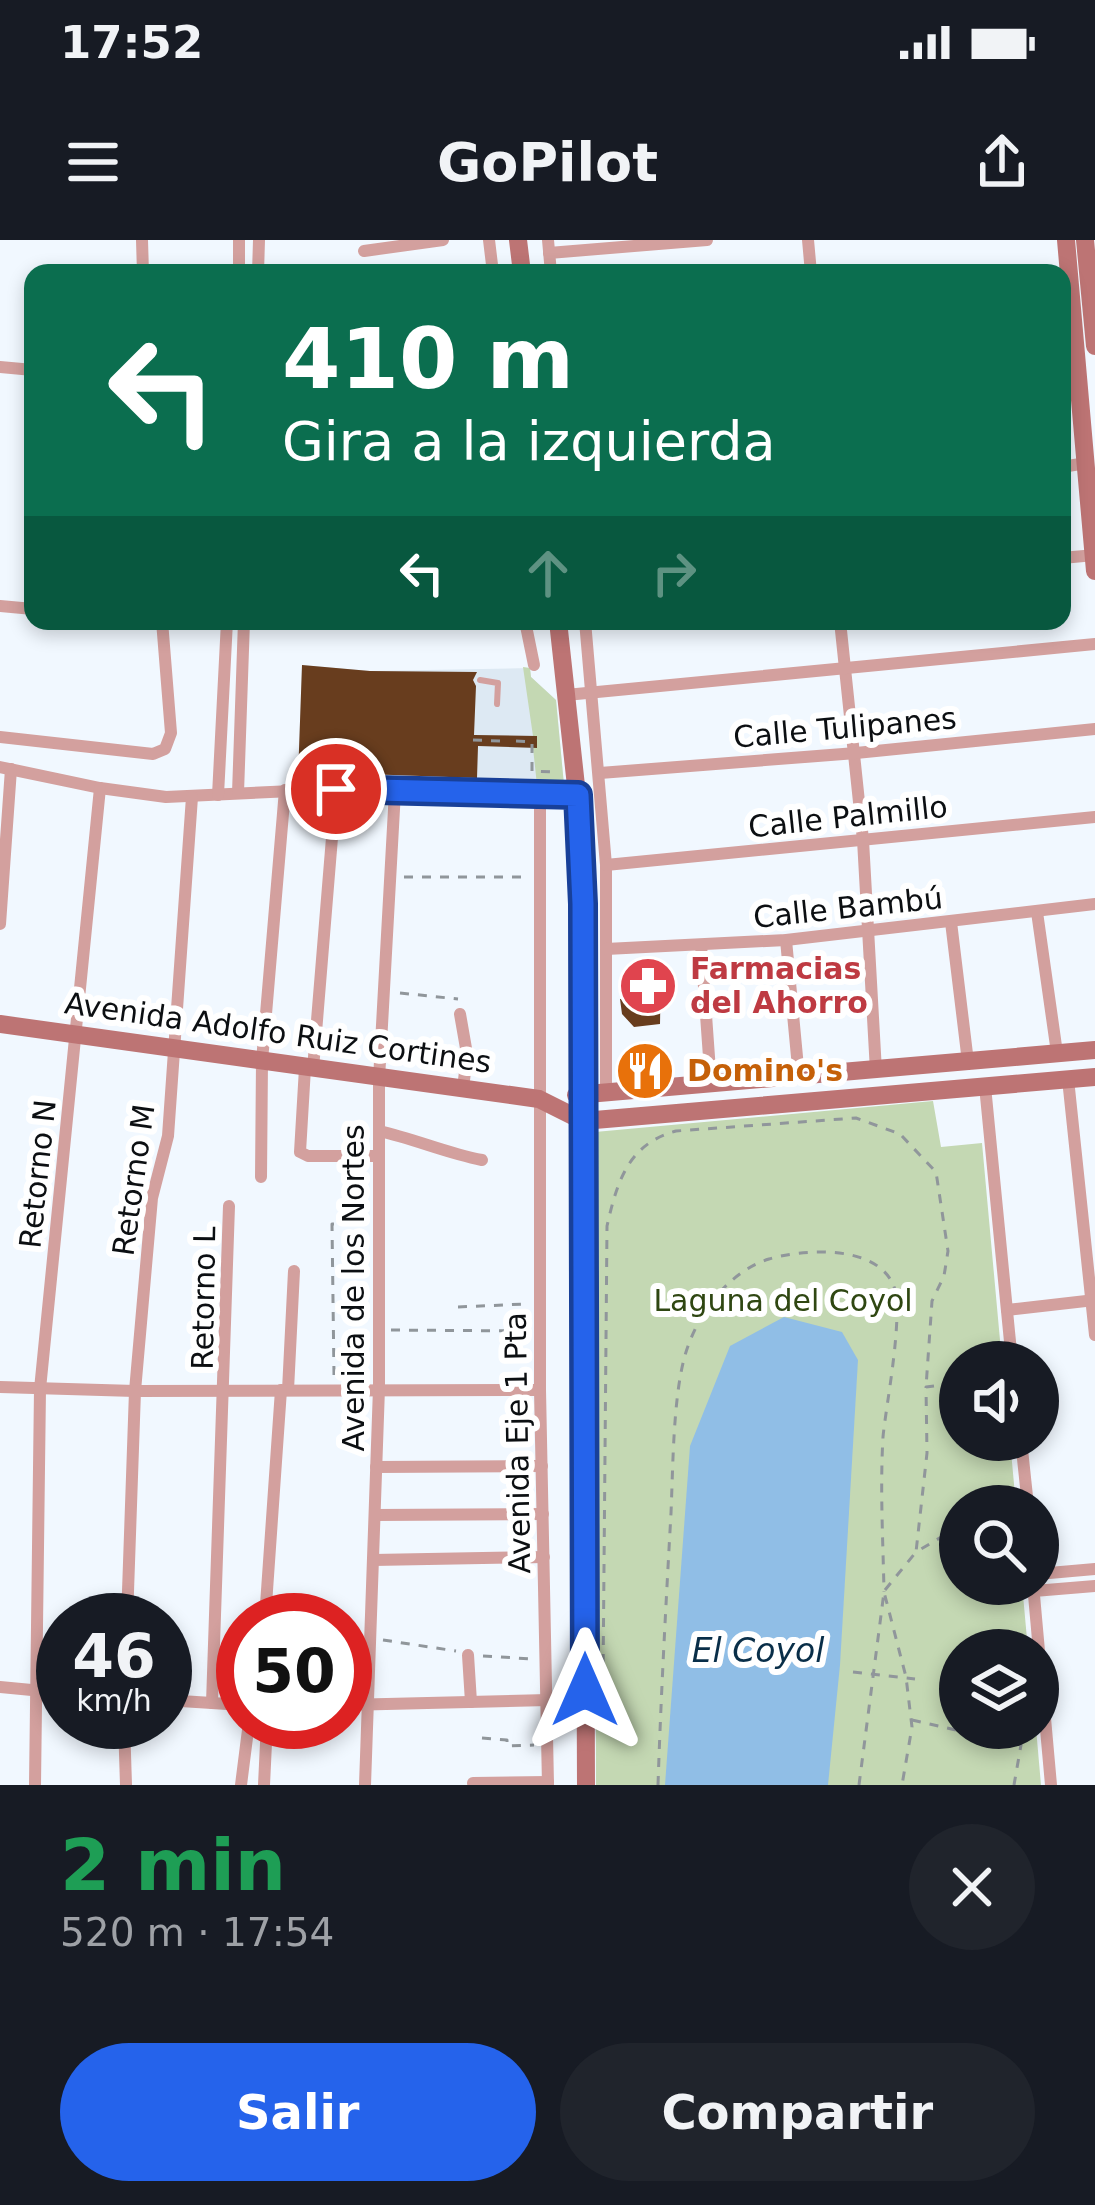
<!DOCTYPE html>
<html lang="es">
<meta charset="utf-8">
<style>
:root{--surface:#171b24;--page:#20242c;--text:#f1f3f6;--muted:#9ea1a6;--accent:#2563eb}
body{margin:0;font-family:"DejaVu Sans",sans-serif;background:var(--page);color:var(--text);height:100vh;display:flex;flex-direction:column;font-size:45px;white-space:nowrap}
*{box-sizing:border-box;margin:0}
p{font-size:39px;color:var(--muted)}
.icon{flex:none;width:66px;height:66px;fill:none;stroke:currentColor;stroke-width:2;stroke-linecap:round;stroke-linejoin:round}
.map{position:relative;height:1545px;overflow:hidden}
.details{display:flex;flex-direction:column;background:var(--surface);flex:1}
.details>*{flex:none}
.top-card{position:absolute;left:24px;top:24px;width:1047px;height:366px;border-radius:24px;box-shadow:0 6px 18px #0003;background:#0b6e4f;color:#fff;overflow:hidden}
.tools{position:absolute;left:939px;top:1101px;display:grid;gap:24px}
.tools a{display:grid;place-items:center;width:120px;height:120px;border-radius:50%;background:var(--surface);box-shadow:0 6px 18px #0003;font-size:60px}
.speed{position:absolute;left:36px;top:1353px;display:flex;gap:24px;font-size:60px;font-weight:700;text-align:center}
.speed>*{display:grid;place-content:center;width:156px;height:156px;border-radius:50%;background:var(--surface);box-shadow:0 6px 18px #0003;line-height:1}
.speed small{font-size:30px;font-weight:400}
.speed .limit{border:18px solid #d22;background:#fff;color:#111}
.pin{position:absolute;display:grid;place-items:center;width:102px;height:102px;color:#fff;margin:-51px;border:6px solid #fff;border-radius:50%;box-shadow:0 3px 12px #0007}
.me{position:absolute;width:132px;margin:-66px;rotate:0deg;stroke-linejoin:round;filter:drop-shadow(0 0 9px #0008)}
.turn{display:flex;align-items:center;gap:42px;height:252px;padding:0 60px;font-size:54px}
.turn .icon{width:156px;height:156px;stroke-width:2.5}
.turn b{display:block;font-size:84px;line-height:102px}
.lanes{display:flex;align-items:center;height:114px;padding:0 60px;background:#0003;justify-content:center;gap:60px;direction:ltr}
.lanes .off{opacity:.35}
.round{display:grid;place-items:center;flex:none;width:126px;height:126px;border-radius:63px;background:var(--page)}
.headline{display:flex;align-items:center;justify-content:space-between;height:204px;padding:0 60px}
h1{font-size:72px;font-weight:800;line-height:90px;color:#1e9e55}
.button{display:flex;gap:24px;margin-top:auto;padding:24px 60px}
.button a{flex:1;height:138px;border-radius:72px;background:var(--accent);color:#fff;font-size:48px;font-weight:800;line-height:138px;text-align:center}
.button a+a{background:var(--page);color:var(--text)}
.status{display:flex;justify-content:space-between;align-items:center;height:84px;padding:0 60px;background:var(--surface);direction:ltr}
.status svg{height:33px;fill:currentColor}
header{display:flex;justify-content:space-between;align-items:center;height:156px;padding:0 60px;background:var(--surface);font-size:54px;font-weight:800}
.map>svg:first-child{display:block}
.built{fill:#dde9f3}
.green{fill:#c4d8b3}
.water{fill:#90bee6}
.building{fill:#683d1e}
.lines{fill:none;stroke-linecap:round;stroke-linejoin:round}
.path{stroke:#90969b;stroke-width:3;stroke-dasharray:9 9;stroke-linecap:butt}
.lane{stroke:#d3a09e;stroke-width:6}
.street{stroke:#d3a09e;stroke-width:12}
.secondary{stroke:#bd7474;stroke-width:18}
.route-casing{stroke:#184099;stroke-width:30}
.route{stroke:#2563eb;stroke-width:21}
.labels{text-anchor:middle;stroke-width:12;stroke-linejoin:round;paint-order:stroke}
.street-label{font-size:30px;fill:#0c0f12;stroke:#fff}
.health-label{font-size:30px;font-weight:bold;fill:#be3a42;stroke:#fff;text-anchor:start}
.food-label{font-size:30px;font-weight:bold;fill:#c56008;stroke:#fff;text-anchor:start}
.park-label{font-size:30px;fill:#2f4712;stroke:#fff}
.water-label{font-size:33px;font-style:italic;fill:#092e48;stroke:#fff}
</style>
<div class="status"><b>17:52</b><svg viewBox="0 0 49 12"><path d="M0 12V9h3v3zM5 12V6h3v6zM10 12V3h3v9zM15 12V0h3v12zM26 1h20v11H26zM47 4h2v5h-2z"/></svg></div>
<header><svg class="icon" aria-label="menu" viewBox="0 0 24 24"><path d="M4 6h16M4 12h16M4 18h16"/></svg>GoPilot<svg class="icon" aria-label="share" viewBox="0 0 24 24"><path d="M12 15V3M7 8l5-5 5 5M5 13v7h14v-7"/></svg></header>
<div class="map">
<svg width="1095" height="1545" viewBox="0 0 1095 1545">
<rect width="100%" height="100%" fill="#f1f8ff"/>
<polygon class="built" points="302,425 370,431 530,428 531,437 556,460 564,545 479,540 298,538"/>
<g class="green">
<polygon points="523,427 530,428 531,437 556,460 564,545 537,545 533,508 537,507 537,497 533,496"/>
<polygon points="933,861 941,907 982,903 1002,1122 960,1122 960,1200 1010,1200 1016,1266 960,1266 960,1344 1022,1344 1028,1410 960,1410 960,1488 1036,1488 1041,1545 596,1545 595,892"/>
</g>
<polygon class="water" points="784,1077 842,1092 858,1120 840,1425 828,1545 665,1545 690,1206 730,1106"/>
<g class="building">
<polygon points="302,425 370,431 477,432 473,440 476,446 474,495 537,496 537,508 478,506 477,538 365,534 365,539 298,538"/>
<polygon points="661,728 660,784 634,787 622,774 620,759 634,758 633,738 640,729"/>
<polygon points="667,817 669,833 623,837 621,821"/>
</g>
<g class="lines">
<g class="path">
<polyline points="473,500 501,501"/>
<polyline points="516,501 532,502 532,531 555,532"/>
<polyline points="404,637 526,637"/>
<polyline points="400,753 458,759"/>
<polyline points="458,1067 526,1064"/>
<polyline points="391,1090 526,1091"/>
<polyline points="334,1135 332,984 363,983"/>
<polyline points="934,1146 926,1147 927,1213 916,1312 960,1286"/>
<polyline points="885,1350 916,1312"/>
<polyline points="383,1400 456,1411"/>
<polyline points="483,1416 533,1419"/>
<polyline points="853,1432 915,1439"/>
<path d="M603,1441L607,986C617,942 628,904 676,891L856,878L900,894L936,932L948,1011L944,1036L932,1061L926,1147"/>
<polyline points="912,1480 1021,1505 1014,1545"/>
<polyline points="482,1498 507,1500 507,1506 534,1505"/>
<path d="M658,1545C661,1454 666,1363 671,1273C673,1227 673,1162 684,1119C695,1077 727,1032 769,1019C804,1009 874,1004 893,1044C905,1071 886,1164 883,1197C880,1249 883,1300 884,1352"/>
<polyline points="859,1545 884,1352 906,1437 912,1487 902,1545"/>
</g>
<polyline class="lane" points="480,440 498,443 497,464"/>
<g class="street">
<polyline points="142,0 143,33"/>
<polyline points="489,0 493,33"/>
<polyline points="548,0 551,33"/>
<polyline points="808,0 811,33"/>
<polyline points="364,11 443,0"/>
<polyline points="549,13 707,0"/>
<polyline points="239,33 239,0"/>
<polyline points="258,33 259,0"/>
<polyline points="0,127 33,130"/>
<polyline points="1062,144 1081,142"/>
<polyline points="1062,227 1086,223"/>
<polyline points="1062,318 1095,315"/>
<polyline points="0,366 33,369"/>
<polyline points="525,381 534,425"/>
<polyline points="585,381 606,625 606,854"/>
<polyline points="840,381 863,600 876,831"/>
<polyline points="566,455 1095,404"/>
<polyline points="0,497 153,514 165,509 171,493 162,381"/>
<polyline points="0,527 100,548 166,557 336,549 577,555"/>
<polyline points="600,533 856,513 1095,489"/>
<polyline points="238,553 244,381"/>
<polyline points="218,555 227,381"/>
<polyline points="540,557 540,1150 548,1545"/>
<polyline points="606,625 1095,577"/>
<polyline points="1037,672 1057,813"/>
<polyline points="951,682 968,822"/>
<polyline points="0,684 11,529"/>
<polyline points="786,700 799,838"/>
<polyline points="701,705 711,845"/>
<polyline points="606,709 786,700 1095,664"/>
<polyline points="460,774 467,814 463,849"/>
<polyline points="305,828 300,912 308,916 379,916"/>
<polyline points="313,829 336,549"/>
<polyline points="1068,839 1095,1095"/>
<polyline points="985,846 1012,1122"/>
<path d="M379,891C415,899 446,913 482,920"/>
<polyline points="261,937 262,821 285,550"/>
<polyline points="1007,1070 1095,1060"/>
<polyline points="0,1147 135,1151 540,1150"/>
<polyline points="288,1150 294,1031"/>
<polyline points="1021,1200 1028,1266"/>
<polyline points="376,1227 542,1226"/>
<polyline points="375,1275 543,1274"/>
<polyline points="373,1320 544,1317"/>
<polyline points="1038,1334 1095,1329"/>
<polyline points="1033,1344 1051,1545"/>
<polyline points="1034,1351 1095,1346"/>
<polyline points="265,1379 281,1150"/>
<polyline points="127,1380 135,1151 152,958 168,896 192,557"/>
<polyline points="468,1415 471,1462"/>
<polyline points="0,1447 63,1453"/>
<polyline points="165,1460 243,1465"/>
<polyline points="212,1463 229,966"/>
<polyline points="345,1465 548,1460"/>
<polyline points="124,1482 126,1545"/>
<polyline points="473,1543 548,1542"/>
<polyline points="35,1545 40,1149 100,548"/>
<polyline points="241,1545 249,1482"/>
<polyline points="264,1545 267,1482"/>
<polyline points="365,1545 379,1148 379,839 395,551"/>
</g>
<g class="secondary">
<polyline points="518,0 522,33"/>
<polyline points="1066,0 1095,331"/>
<polyline points="1085,0 1095,106"/>
<polyline points="558,381 577,555 583,665 586,1545"/>
<polyline points="0,784 539,859 583,881 1095,837"/>
<polyline points="576,855 1095,810"/>
</g>
</g>
<g class="lines">
<g class="route-casing">
<polyline id="route" points="336,549 578,555 583,664 585,1450"/>
</g>
<use href="#route" class="route"/>
</g>
<defs>
<g id="pharmacy-disc" transform="scale(3)"><circle r="9.5" fill="#e0444e" stroke="#fff"/><path d="M-2-6h4v4h4v4h-4v4h-4v-4h-4v-4h4Z" fill="#fff"/></g>
<g id="restaurant-disc" transform="scale(3)"><circle r="9.5" fill="#e8710a" stroke="#fff"/><path d="M-5-6h1v4h1v-4h1v4h1v-4h1v5L-1.5 .5V6h-2V.5L-5-1ZM5-6V6H3V1.5H1.5Q1.5-4 5-6Z" fill="#fff"/></g>
</defs>
<g fill-rule="evenodd">
<use href="#pharmacy-disc" x="648" y="746"/>
<use href="#restaurant-disc" x="645" y="831"/>
</g>
<g class="labels">
<g class="street-label">
<text transform="translate(845 488) rotate(-5)" y="10">Calle Tulipanes</text>
<text transform="translate(848 577) rotate(-6)" y="10">Calle Palmillo</text>
<text transform="translate(848 668) rotate(-6)" y="10">Calle Bambú</text>
<text transform="translate(278 793) rotate(8)" y="10">Avenida Adolfo Ruiz Cortines</text>
<text transform="translate(38 934) rotate(-84)" y="10">Retorno N</text>
<text transform="translate(134 940) rotate(-82)" y="10">Retorno M</text>
<text transform="translate(354 1048) rotate(-90)" y="10">Avenida de los Nortes</text>
<text transform="translate(204 1058) rotate(-89)" y="10">Retorno L</text>
<text transform="translate(518 1203) rotate(-91)" y="10">Avenida Eje 1 Pta</text>
</g>
<g class="health-label">
<text x="690" y="739">Farmacias<tspan x="690" dy="34">del Ahorro</tspan></text>
</g>
<g class="food-label">
<text x="687" y="841">Domino's</text>
</g>
<g class="park-label">
<text x="783" y="1071">Laguna del Coyol</text>
</g>
<g class="water-label">
<text x="758" y="1422">El Coyol</text>
</g>
</g>
</svg>
<div class="tools">
<a><svg class="icon" aria-label="sound" viewBox="0 0 24 24"><path d="M4 9h4l5-4v14l-5-4H4zM17 9q2 3 0 6"/></svg></a>
<a><svg class="icon" aria-label="search" viewBox="0 0 24 24"><circle cx="10" cy="10" r="6"/><path d="M15 15l6 6"/></svg></a>
<a><svg class="icon" aria-label="layers" viewBox="0 0 24 24"><path d="M12 4l9 5-9 5-9-5zM3 14l9 5 9-5"/></svg></a>
</div>
<div class="speed"><div>46<small>km/h</small></div><div class="limit">50</div></div>
<div class="pin" style="left:336px;top:549px;background:#d93025"><svg class="icon" aria-label="arrive" viewBox="0 0 24 24"><path d="M6 21V4h12l-3 4 3 4H6"/></svg></div>
<svg class="me" style="left:585px;top:1450px" viewBox="-20 -20 40 40"><path d="M0-17L14 15 0 8-14 15z" fill="#2563eb" stroke="#fff" stroke-width="4"/></svg>
<div class="top-card">
<div class="turn"><svg class="icon" aria-label="left" viewBox="0 0 24 24"><path d="M17 20v-9H6M10 6l-5 5 5 5"/></svg><div><b>410 m</b>Gira a la izquierda</div></div>
<div class="lanes"><svg class="icon" aria-label="left" viewBox="0 0 24 24"><path d="M17 20v-9H6M10 6l-5 5 5 5"/></svg><svg class="icon off" aria-label="ahead" viewBox="0 0 24 24"><path d="M12 20V5M6 11l6-6 6 6"/></svg><svg class="icon off" aria-label="right" viewBox="0 0 24 24"><path d="M7 20v-9h11M14 6l5 5-5 5"/></svg></div>
</div>
</div>
<section class="details">
<div class="headline"><div><h1>2 min</h1><p>520 m · 17:54</p></div><a class="round"><svg class="icon" aria-label="close" viewBox="0 0 24 24"><path d="M6 6l12 12M18 6L6 18"/></svg></a></div>
<div class="button"><a>Salir</a><a>Compartir</a></div>
</section>
